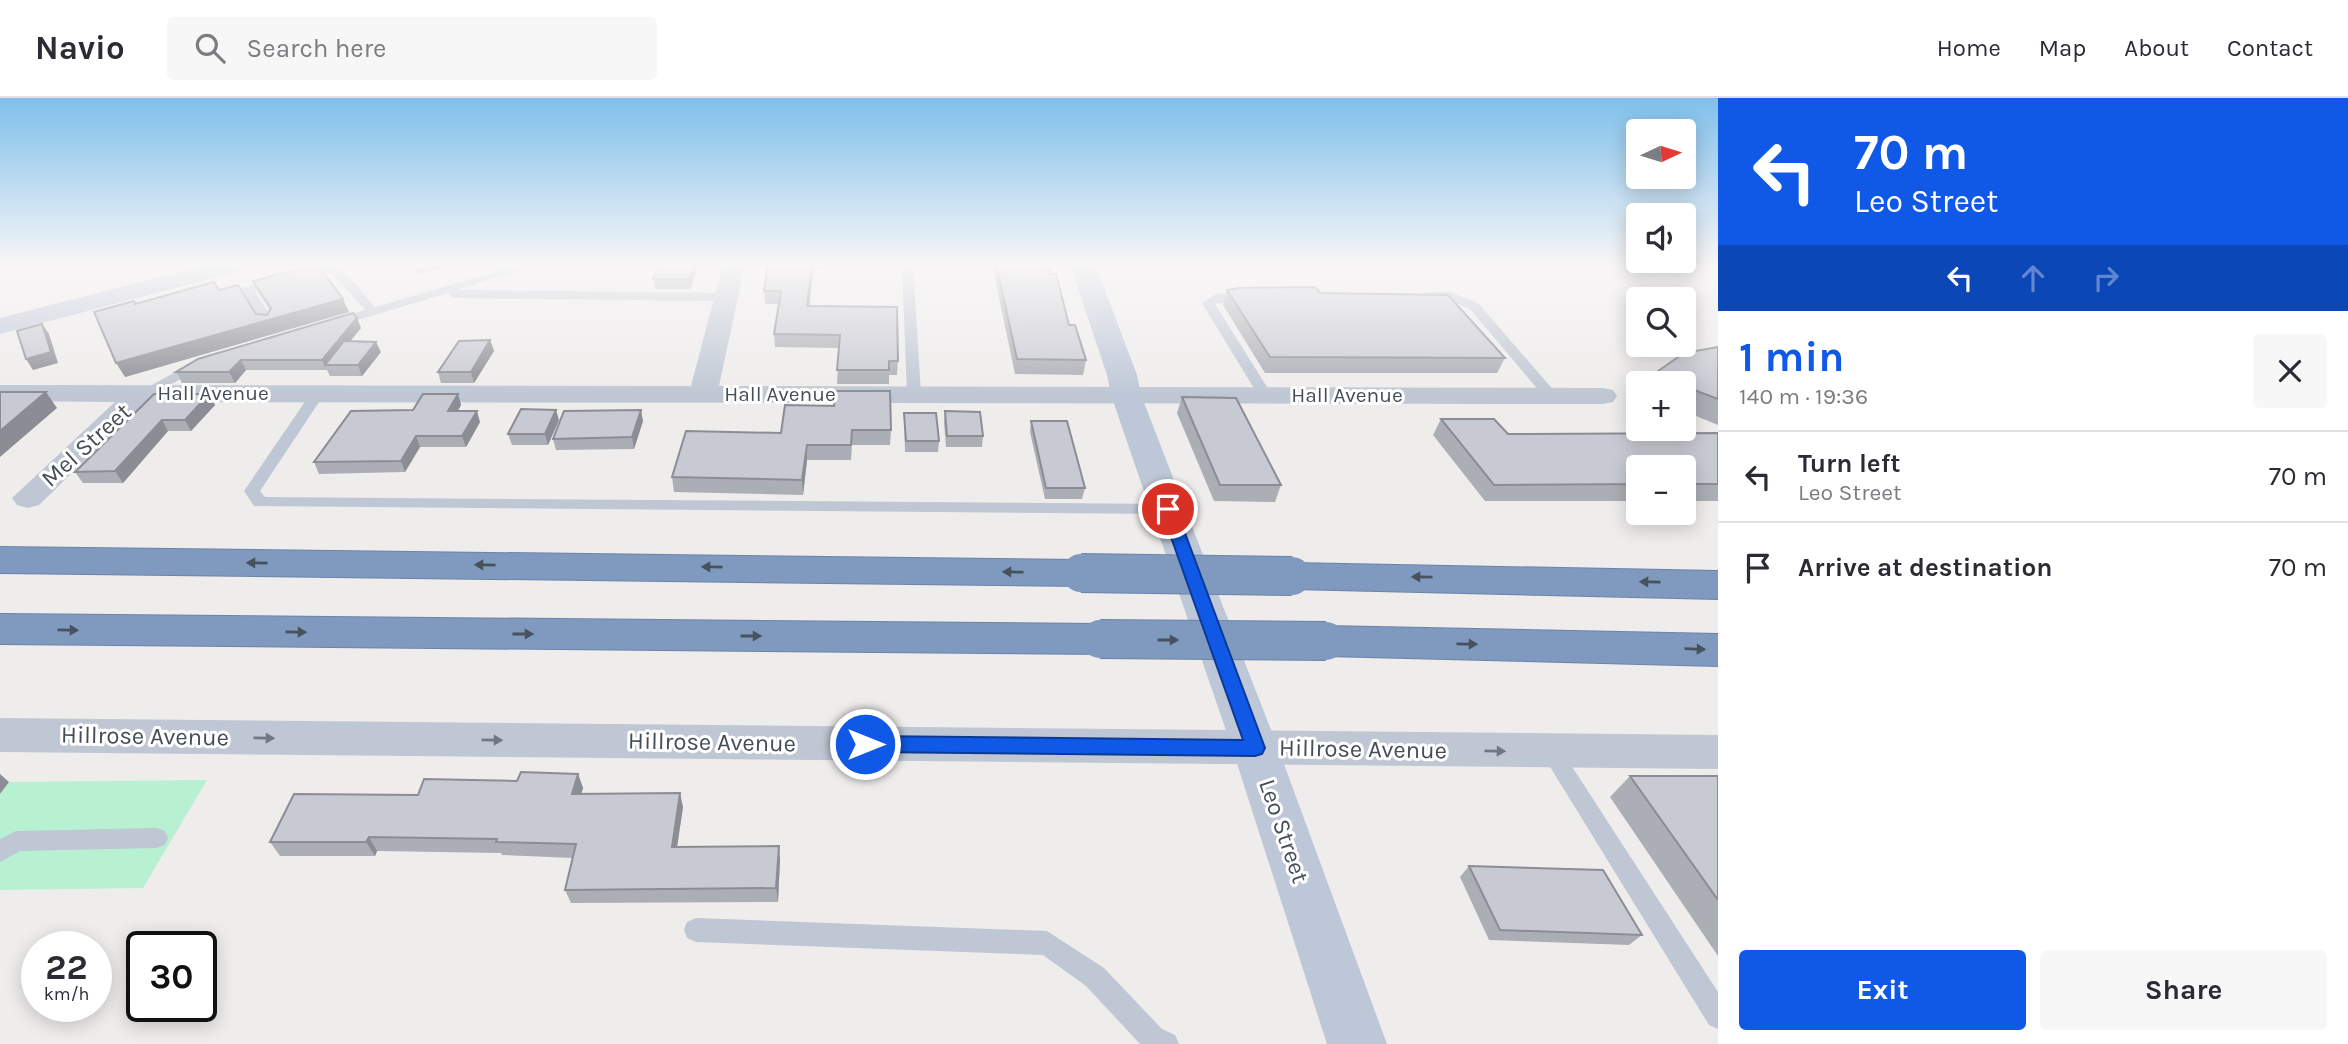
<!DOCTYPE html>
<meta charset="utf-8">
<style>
:root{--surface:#fff;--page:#f7f7f7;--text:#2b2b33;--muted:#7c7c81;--line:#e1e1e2;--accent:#0f59e6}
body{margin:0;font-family:Karla,sans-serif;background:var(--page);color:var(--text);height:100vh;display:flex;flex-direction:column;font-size:26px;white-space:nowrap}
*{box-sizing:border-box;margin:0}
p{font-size:23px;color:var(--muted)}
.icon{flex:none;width:38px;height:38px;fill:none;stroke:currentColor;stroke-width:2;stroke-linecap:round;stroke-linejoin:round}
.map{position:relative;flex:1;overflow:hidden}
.side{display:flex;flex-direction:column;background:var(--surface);width:630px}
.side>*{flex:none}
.top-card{background:#0f59e6;color:#fff;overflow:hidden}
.needle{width:46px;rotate:86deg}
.controls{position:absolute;left:1626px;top:21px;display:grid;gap:14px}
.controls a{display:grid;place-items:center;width:70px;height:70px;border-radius:7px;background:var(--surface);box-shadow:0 4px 18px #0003;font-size:35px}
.speed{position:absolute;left:21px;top:833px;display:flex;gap:14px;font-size:35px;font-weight:700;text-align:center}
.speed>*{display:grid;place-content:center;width:91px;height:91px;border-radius:50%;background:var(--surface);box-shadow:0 4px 18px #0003;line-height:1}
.speed small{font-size:18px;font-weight:400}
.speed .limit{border:4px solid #111;border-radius:10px;background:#fff;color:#111}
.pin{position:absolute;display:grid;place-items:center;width:60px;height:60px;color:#fff;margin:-30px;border:4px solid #fff;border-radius:50%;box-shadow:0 2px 7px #0007}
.me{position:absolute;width:77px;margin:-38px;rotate:90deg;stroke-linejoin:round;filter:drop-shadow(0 0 5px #0008)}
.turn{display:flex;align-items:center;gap:24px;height:147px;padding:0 21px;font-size:32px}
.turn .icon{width:91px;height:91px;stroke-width:2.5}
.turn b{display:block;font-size:49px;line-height:60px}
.lanes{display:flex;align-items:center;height:66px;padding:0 21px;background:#0003;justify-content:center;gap:35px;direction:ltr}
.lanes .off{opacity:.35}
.round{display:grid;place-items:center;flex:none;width:74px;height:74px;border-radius:7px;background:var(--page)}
.summary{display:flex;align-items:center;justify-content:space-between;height:119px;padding:0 21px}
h1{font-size:42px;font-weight:700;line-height:52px;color:var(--accent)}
.button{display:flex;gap:14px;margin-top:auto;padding:14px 21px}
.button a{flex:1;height:80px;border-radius:7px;background:var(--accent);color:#fff;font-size:28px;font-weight:700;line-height:80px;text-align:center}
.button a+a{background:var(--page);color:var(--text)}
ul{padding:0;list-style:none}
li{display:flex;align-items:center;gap:21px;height:91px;padding:0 21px;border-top:2px solid var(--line)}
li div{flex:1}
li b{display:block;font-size:26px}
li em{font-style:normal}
header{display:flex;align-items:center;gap:42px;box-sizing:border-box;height:98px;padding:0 35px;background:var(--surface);border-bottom:2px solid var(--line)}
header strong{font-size:33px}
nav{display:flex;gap:38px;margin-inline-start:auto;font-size:24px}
.search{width:490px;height:63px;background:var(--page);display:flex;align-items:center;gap:18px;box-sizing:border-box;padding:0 24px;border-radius:7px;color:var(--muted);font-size:26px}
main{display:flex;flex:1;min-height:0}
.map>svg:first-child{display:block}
.green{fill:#b7f1d2}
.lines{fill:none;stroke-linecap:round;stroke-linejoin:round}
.highway-casing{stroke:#6c84aa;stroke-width:2}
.lane{fill:#bec7d3;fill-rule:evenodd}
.street{fill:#bec7d3;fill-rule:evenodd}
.secondary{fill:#bdc7d7;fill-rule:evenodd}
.highway{fill:#8099bf;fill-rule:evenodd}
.highway-bridge-casing{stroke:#6c84aa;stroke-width:40;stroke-linecap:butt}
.highway-bridge{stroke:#8099bf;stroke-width:38}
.wall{fill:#acaeb5}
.shaded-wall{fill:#8c8d94}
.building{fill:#c8cad3;stroke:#8c8d94;stroke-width:2}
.oneway{fill:#47525f}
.oneway2{fill:#6f7884}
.route{fill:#0f59e6;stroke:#0a3a96;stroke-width:2}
.labels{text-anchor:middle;stroke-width:6;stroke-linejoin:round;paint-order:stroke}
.far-street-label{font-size:21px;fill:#444e5a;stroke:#fff}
.street-label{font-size:24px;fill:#444e5a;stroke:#fff}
</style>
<header>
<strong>Navio</strong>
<div class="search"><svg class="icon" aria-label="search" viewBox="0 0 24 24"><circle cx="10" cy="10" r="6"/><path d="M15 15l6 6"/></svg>Search here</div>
<nav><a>Home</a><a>Map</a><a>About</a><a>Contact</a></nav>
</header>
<main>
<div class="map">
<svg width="1718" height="946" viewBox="0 0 1718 946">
<rect width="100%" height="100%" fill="#efecec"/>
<polygon class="green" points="207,682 143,790 0,792 0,696 9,684"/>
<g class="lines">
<g class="highway-casing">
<g id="highway">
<polygon points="0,449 1081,462 1095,466 1100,475 1095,484 1081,488 0,475"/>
<polygon points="1292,465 1718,473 1718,501 1292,491 1278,487 1273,478 1278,469"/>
<polygon points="0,516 1100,526 1115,530 1121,541 1115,552 1100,556 0,546"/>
<polygon points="1326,528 1718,536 1718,568 1326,558 1311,554 1305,543 1311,532"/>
</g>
</g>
<g class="lane">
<path d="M318,166C344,166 358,190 375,209L522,166H539L457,192L726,195L732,199L726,203L453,200L448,195L334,229L330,228V222L365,212L333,176L327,174L255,194L275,225L273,228H265L242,192L244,189L320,169Z"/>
<polygon points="902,166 913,166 921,296 914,300 907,296"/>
<polygon points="1249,193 1255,197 1253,200 1215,206 1272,297 1265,301 1258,297 1202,205 1216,196"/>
<polygon points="1427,194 1450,194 1478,205 1556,295 1556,301 1546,301 1470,211 1448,202 1423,201 1421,198"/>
<polygon points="196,263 201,264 201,270 149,298 139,298 137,295"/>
<polygon points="318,291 325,295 260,393 265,399 1168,406 1176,411 1168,416 254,408 244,393 313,292"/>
<polygon points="1551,644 1558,647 1718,894 1718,931 1709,927 1544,659 1540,653 1544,647"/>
<polygon points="157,730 165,733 168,740 165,747 157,750 20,753 0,764 0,741 16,733"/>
<polygon points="696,820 1047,833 1104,870 1162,931 1175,937 1179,946 1140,946 1086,888 1043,857 696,844 687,840 684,832 687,824"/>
</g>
<g class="street">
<polygon points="723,166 745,166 719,288 1603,290 1613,292 1617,298 1613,304 1603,306 150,304 122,326 39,407 28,410 17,407 12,400 115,304 0,303 0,287 691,288"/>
<polygon points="0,620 1718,637 1718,671 0,654"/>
</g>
<g class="secondary">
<polygon points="211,166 252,166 248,171 0,236 0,220"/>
<polygon points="1070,166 1095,166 1137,277 1141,297 1278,650 1387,946 1327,946 1232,650 1111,297 1107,277"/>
</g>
<use href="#highway" class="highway"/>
<g class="highway-bridge-casing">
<g id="highway-bridge">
<polyline points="1081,475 1292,478"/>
<polyline points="1100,541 1326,543"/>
</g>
</g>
<use href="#highway-bridge" class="highway-bridge"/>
</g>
<g class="wall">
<polygon points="408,166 448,166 449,168 419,176"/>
<polygon points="656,166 699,166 690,191 655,191 653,181 657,171"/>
<polygon points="768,166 826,166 825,172 813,172 809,208 898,263 897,277 889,277 889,286 837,286 839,250 775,249 774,236 779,206 765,206 764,193"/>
<polygon points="992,166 1046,166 1069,227 1086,262 1083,277 1015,276"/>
<polygon points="253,183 349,214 125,279 135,206 219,192 256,216 267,217 270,212 259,196"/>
<polygon points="1227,192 1320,195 1505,260 1497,275 1265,275 1223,207"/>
<polygon points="361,230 350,243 381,254 362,278 330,278 327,272 246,272 235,285 182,285 176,274"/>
<polygon points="490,242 494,253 474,285 441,285 438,274"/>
<polygon points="1718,249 1718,327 1684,313 1684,285 1648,285 1654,276"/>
<polygon points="154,296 215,307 191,333 168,333 123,385 83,385 75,374"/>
<polygon points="458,296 461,307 458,313 480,324 466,349 420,349 405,374 319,376 314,364 413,312"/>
<polygon points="1182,299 1281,387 1275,404 1214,403 1177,315"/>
<polygon points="834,308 891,332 890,347 852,347 851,362 807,362 803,397 674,394 672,379 781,335"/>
<polygon points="945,313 983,338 982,349 946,349 944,324"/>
<polygon points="904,315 939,343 938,354 905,354"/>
<polygon points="1441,321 1508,336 1718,335 1718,403 1684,403 1684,369 1638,369 1638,403 1485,403 1433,337"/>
<polygon points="559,322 548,347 512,347 508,336"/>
<polygon points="643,323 634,351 556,352 553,341"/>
<polygon points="1031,323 1085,390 1082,401 1045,401 1030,334"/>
<polygon points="578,676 583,690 581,696 683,709 677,749 780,761 778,804 571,805 565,792 573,760 502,757 501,755 377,753 375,758 280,758 270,744 418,697"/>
<polygon points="1630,678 1718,678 1718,858 1610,699"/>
<polygon points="1469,768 1642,837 1629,847 1489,842 1460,779"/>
</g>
<g class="shaded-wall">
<polygon points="419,166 448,166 449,168 419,176 415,167"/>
<polygon points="694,166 699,166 690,191 689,181"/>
<polygon points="812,166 813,172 808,221 807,208"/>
<polygon points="343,201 349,214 125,279 116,265"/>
<polygon points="357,220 361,230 331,267 325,267 327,273 322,262"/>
<polygon points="42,226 49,236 58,265 33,272 26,261"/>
<polygon points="490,242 494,253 474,285 471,274"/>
<polygon points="376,244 381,254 362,278 358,267"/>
<polygon points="241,262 246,272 235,285 229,274"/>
<polygon points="46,294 57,310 0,359 0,333"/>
<polygon points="209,296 215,307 191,333 185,322"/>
<polygon points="458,296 461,307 451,324 448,313"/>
<polygon points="556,312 559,322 548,347 545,336"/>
<polygon points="641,312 643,323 634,351 632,339"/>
<polygon points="477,313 480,324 466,349 462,338"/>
<polygon points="162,322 168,333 123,385 115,373"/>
<polygon points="416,338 420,349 405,374 401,363"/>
<polygon points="807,347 807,362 803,397 802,382"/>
<polygon points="0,676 9,684 0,696"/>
<polygon points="578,676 583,690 577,710 572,696"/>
<polygon points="680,695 683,709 675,762 672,749"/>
<polygon points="369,739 377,753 375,758 366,744"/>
<polygon points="779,748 780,761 778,804 776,790"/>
</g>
<g class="building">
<polygon points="317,166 343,201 116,265 94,214 134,203 135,206 214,184 219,192 238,187 256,216 267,217 271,210 253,183"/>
<polygon points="656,166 694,166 689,181 653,181 658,166"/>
<polygon points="768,166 812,166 807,208 897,209 898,263 889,263 889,272 837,272 840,237 774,236 781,193 764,193"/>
<polygon points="996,166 1046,166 1050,176 1056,176 1069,227 1075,227 1086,262 1017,261"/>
<polygon points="1315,189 1320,195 1448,197 1505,260 1270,259 1227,192 1239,190"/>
<polygon points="353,215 357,220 322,262 241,262 229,274 176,274 198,261"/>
<polygon points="42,226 51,254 26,261 17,233"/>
<polygon points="490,242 471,274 438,274 459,243"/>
<polygon points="344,243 376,244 358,267 325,267"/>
<polygon points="1718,249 1718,301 1684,288 1684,285 1677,285 1654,276 1684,255"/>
<polygon points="835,293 890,293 891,332 852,332 851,347 807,347 802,382 672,379 686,333 781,335 785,307 834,308"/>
<polygon points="0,294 46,294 0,333"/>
<polygon points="154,296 209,296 185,322 162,322 115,373 75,374"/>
<polygon points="423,296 458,296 448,313 477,313 462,338 416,338 401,363 314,364 351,313 413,312"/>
<polygon points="1182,299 1236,300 1281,387 1220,387"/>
<polygon points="521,311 556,312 545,336 508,336"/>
<polygon points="641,312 632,339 553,341 564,313"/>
<polygon points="945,313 980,314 983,338 947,338"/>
<polygon points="904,315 936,315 939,343 906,343"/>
<polygon points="1441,321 1494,321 1508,336 1718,335 1718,386 1684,386 1684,369 1638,369 1638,386 1494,387"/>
<polygon points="1031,323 1067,323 1085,390 1046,390"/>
<polygon points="521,674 578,676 572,696 680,695 672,749 779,748 776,790 565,792 576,746 496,744 497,741 369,739 366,744 270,744 294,696 418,697 424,681 517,683"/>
<polygon points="1630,678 1718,678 1718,802"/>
<polygon points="1469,768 1603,772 1642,837 1500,832"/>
</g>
<defs><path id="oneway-solid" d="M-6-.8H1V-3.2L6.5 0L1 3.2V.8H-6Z" transform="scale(1.75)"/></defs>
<g class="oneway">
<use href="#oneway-solid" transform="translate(257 465) rotate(-179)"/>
<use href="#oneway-solid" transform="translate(485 467) rotate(-179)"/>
<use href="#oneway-solid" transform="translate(712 469) rotate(-179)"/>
<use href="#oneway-solid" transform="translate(1013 474) rotate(-179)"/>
<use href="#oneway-solid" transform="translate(1422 479) rotate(-179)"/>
<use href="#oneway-solid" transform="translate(1650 484) rotate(-179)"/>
<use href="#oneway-solid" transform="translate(68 532) rotate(1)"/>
<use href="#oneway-solid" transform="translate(296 534) rotate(1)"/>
<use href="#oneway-solid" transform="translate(523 536)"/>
<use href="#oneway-solid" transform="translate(751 538)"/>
<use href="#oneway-solid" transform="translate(1168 542)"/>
<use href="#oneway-solid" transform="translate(1467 546) rotate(1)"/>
<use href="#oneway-solid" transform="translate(1695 551) rotate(2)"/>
</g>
<g class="oneway2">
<use href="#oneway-solid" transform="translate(264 640) rotate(1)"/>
<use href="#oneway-solid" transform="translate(492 642) rotate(1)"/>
<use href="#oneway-solid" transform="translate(1495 653) rotate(1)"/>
</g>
<linearGradient id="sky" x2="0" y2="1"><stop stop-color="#7fbfeb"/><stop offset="0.56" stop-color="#f8f6f6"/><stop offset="1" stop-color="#f8f6f6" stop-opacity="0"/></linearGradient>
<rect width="1718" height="298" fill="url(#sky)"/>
<polygon class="route" points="1168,407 1176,411 1265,650 1262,656 1255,658 865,654 858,652 855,646 858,641 865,638 1243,642 1161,411"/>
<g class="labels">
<g class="far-street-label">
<text x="213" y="302">Hall Avenue</text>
<text x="780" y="303">Hall Avenue</text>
<text x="1347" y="304">Hall Avenue</text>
</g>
<g class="street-label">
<text transform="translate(86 347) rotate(-42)" y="8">Mel Street</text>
<text transform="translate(145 638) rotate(1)" y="8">Hillrose Avenue</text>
<text transform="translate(712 644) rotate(1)" y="8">Hillrose Avenue</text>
<text transform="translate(1363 651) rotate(1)" y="8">Hillrose Avenue</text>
<text transform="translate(1284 733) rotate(71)" y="8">Leo Street</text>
</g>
</g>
</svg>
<div class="controls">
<a><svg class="needle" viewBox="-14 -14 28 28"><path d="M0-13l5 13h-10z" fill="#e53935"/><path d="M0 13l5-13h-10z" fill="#7c7c81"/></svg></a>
<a><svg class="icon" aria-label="sound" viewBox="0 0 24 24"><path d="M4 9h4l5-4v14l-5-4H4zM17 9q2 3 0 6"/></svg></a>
<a><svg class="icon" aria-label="search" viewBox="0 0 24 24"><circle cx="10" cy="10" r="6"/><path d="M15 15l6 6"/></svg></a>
<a>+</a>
<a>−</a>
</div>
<div class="speed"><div>22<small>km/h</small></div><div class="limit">30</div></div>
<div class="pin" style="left:1168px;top:411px;background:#d93025"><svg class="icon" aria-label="arrive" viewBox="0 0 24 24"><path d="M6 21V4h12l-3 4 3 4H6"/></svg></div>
<svg class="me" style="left:865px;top:646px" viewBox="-20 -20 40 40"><circle r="17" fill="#0f59e6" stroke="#fff" stroke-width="3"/><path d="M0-11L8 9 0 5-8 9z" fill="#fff"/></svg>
</div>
<section class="side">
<div class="top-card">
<div class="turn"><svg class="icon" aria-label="left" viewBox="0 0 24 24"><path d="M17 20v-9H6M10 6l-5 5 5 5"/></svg><div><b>70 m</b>Leo Street</div></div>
<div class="lanes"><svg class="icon" aria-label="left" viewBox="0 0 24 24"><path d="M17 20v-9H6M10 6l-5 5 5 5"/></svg><svg class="icon off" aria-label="ahead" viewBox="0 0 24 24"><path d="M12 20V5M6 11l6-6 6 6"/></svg><svg class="icon off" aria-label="right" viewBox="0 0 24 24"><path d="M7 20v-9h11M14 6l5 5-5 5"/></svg></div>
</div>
<div class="summary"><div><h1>1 min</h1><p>140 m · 19:36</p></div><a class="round"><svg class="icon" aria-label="close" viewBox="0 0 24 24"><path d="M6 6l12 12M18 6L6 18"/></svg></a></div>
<ul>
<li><svg class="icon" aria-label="left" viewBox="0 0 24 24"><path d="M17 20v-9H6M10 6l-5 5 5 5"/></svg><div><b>Turn left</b><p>Leo Street</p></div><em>70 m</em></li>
<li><svg class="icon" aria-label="arrive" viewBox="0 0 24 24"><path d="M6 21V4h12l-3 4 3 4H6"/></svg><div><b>Arrive at destination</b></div><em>70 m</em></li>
</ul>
<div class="button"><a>Exit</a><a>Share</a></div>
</section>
</main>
